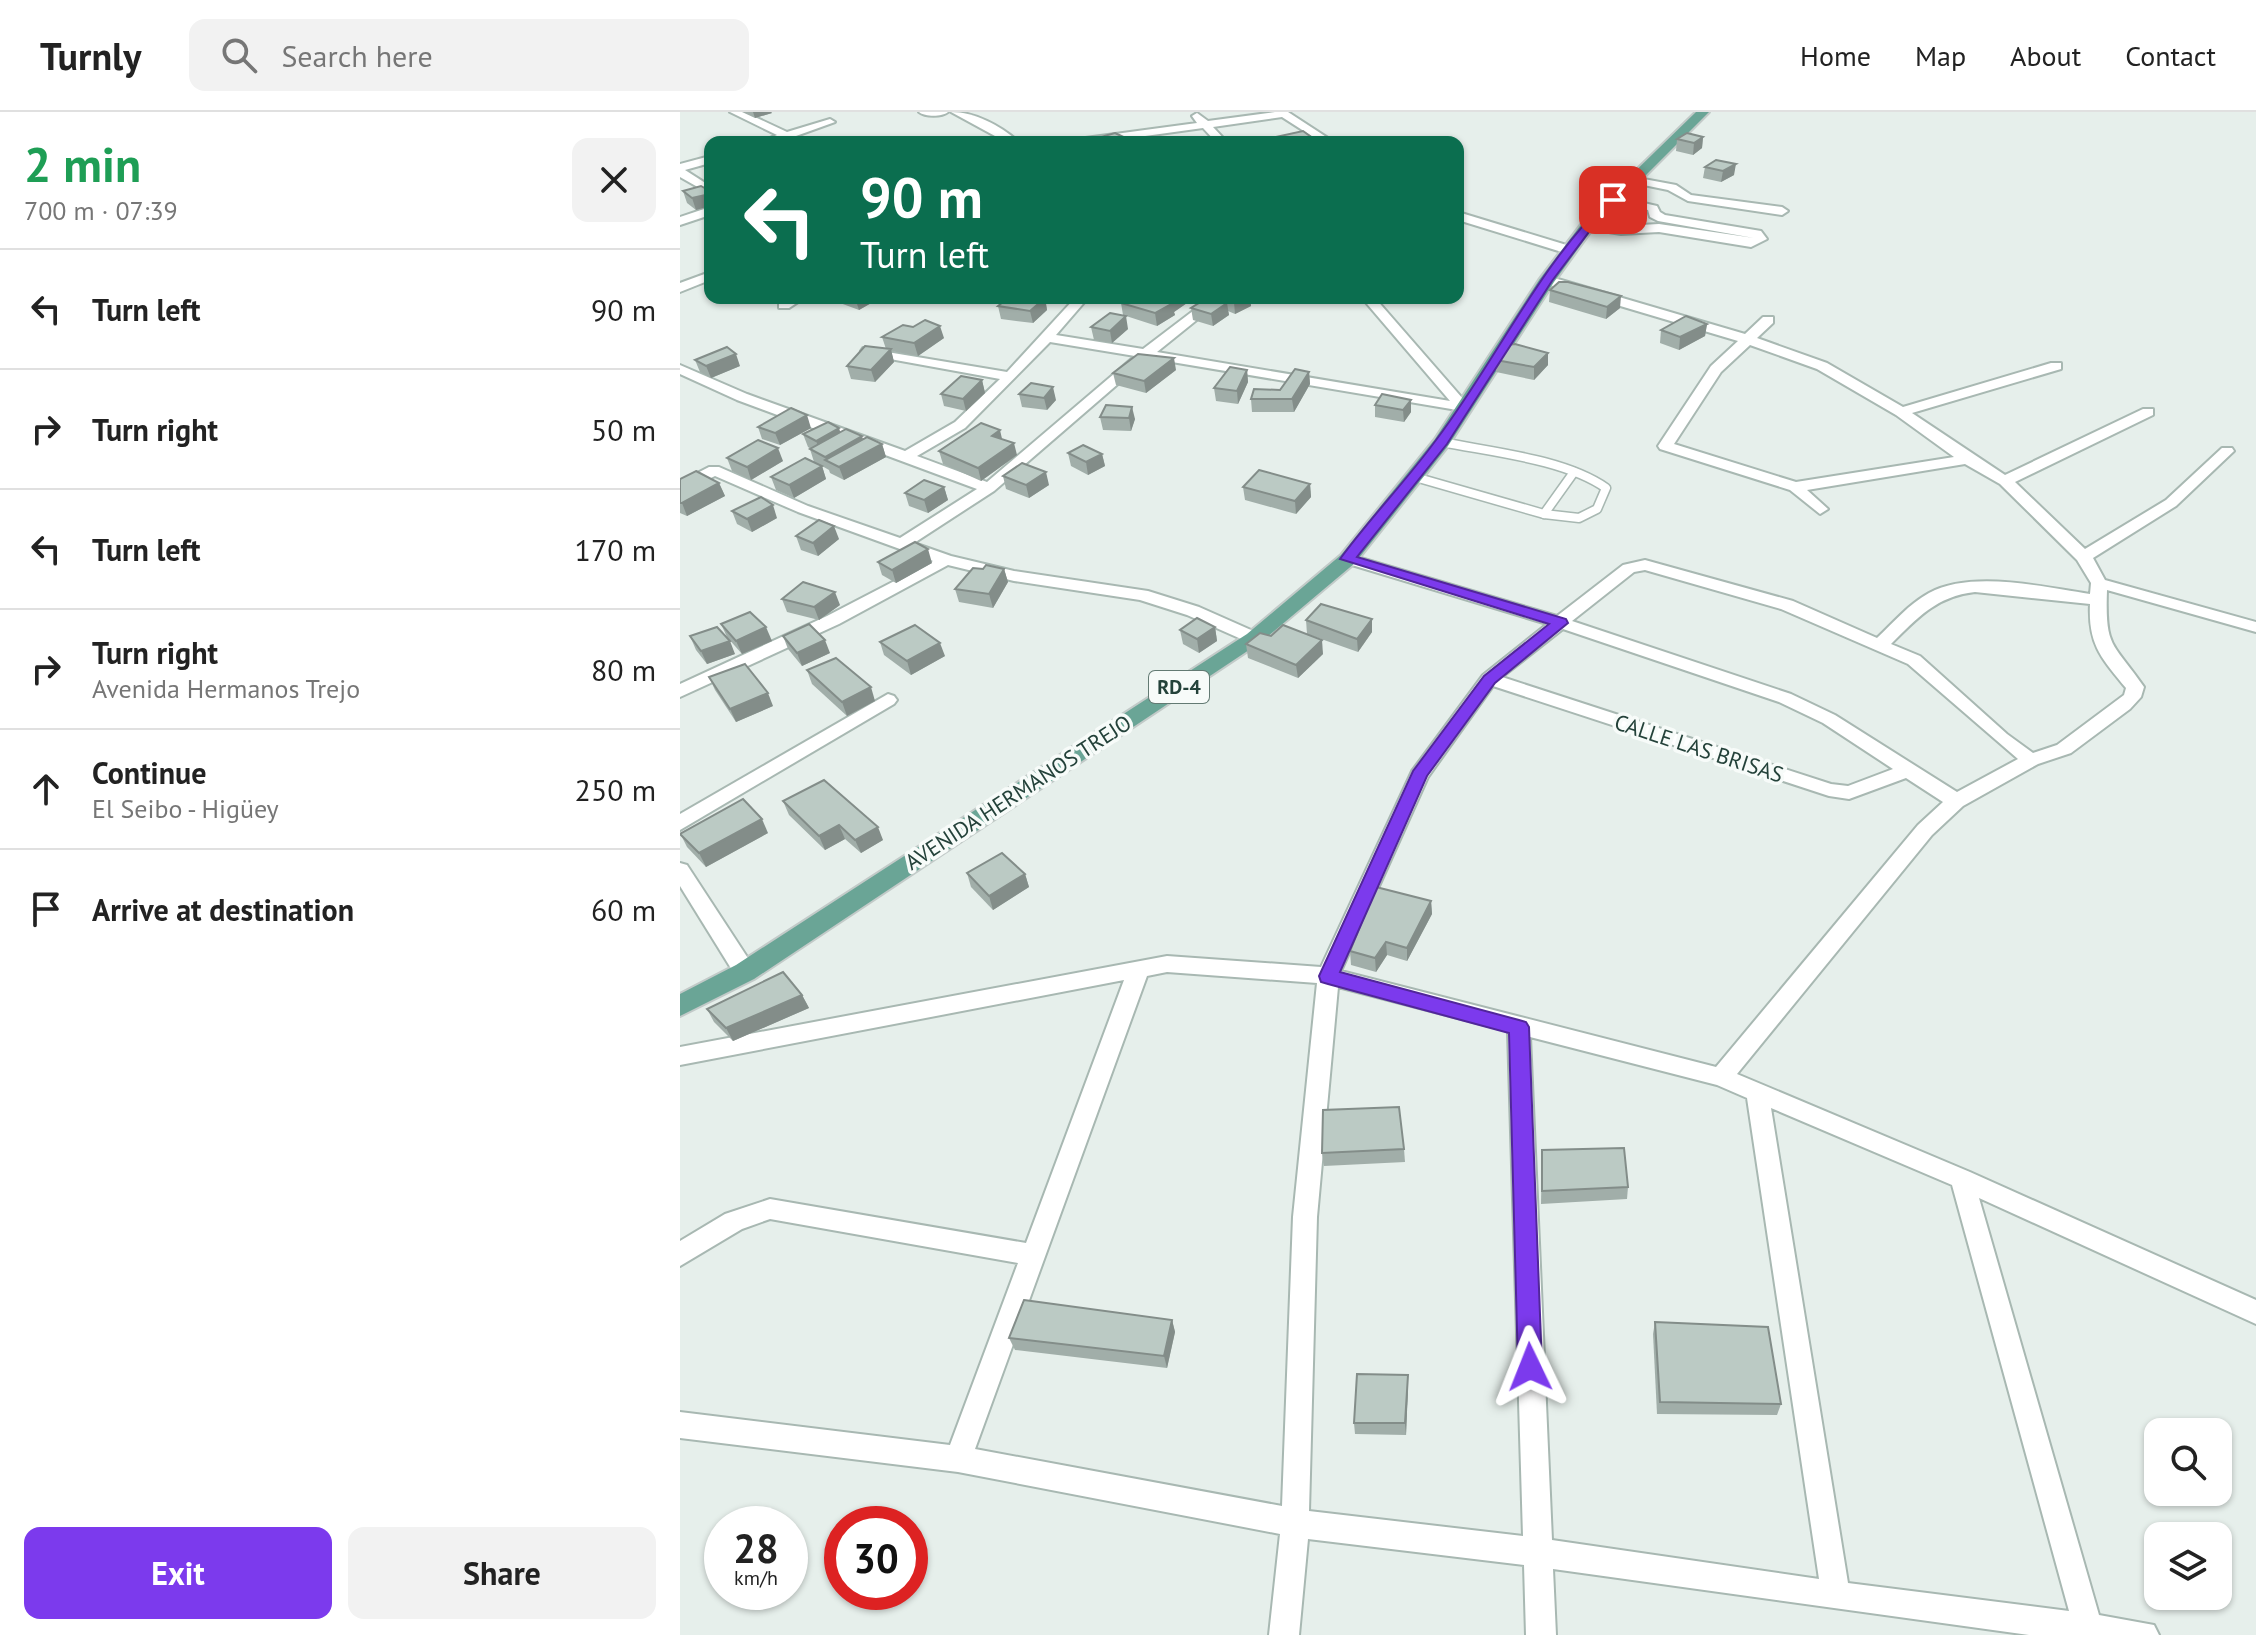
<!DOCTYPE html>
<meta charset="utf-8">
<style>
:root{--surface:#fff;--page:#f2f2f2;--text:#222;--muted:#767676;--line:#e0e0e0;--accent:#7c3aed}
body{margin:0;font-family:"PT Sans",sans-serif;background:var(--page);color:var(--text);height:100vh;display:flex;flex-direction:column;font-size:30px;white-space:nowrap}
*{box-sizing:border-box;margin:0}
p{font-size:26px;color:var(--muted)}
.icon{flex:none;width:44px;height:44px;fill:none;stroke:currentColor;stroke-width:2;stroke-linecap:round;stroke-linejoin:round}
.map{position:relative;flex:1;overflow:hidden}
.side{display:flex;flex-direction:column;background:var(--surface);width:680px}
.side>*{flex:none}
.guide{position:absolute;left:24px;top:24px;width:760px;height:168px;border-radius:16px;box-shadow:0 2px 6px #0004;background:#0b6e4f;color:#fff;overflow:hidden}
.buttons{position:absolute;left:1464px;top:1306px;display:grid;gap:16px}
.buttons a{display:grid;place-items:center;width:88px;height:88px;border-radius:16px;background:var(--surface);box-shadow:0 2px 6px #0004;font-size:40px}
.speed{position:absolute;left:24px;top:1394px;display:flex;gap:16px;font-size:40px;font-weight:700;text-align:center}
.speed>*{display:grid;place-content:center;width:104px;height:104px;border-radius:50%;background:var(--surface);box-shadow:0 2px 6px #0004;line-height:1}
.speed small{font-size:20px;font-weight:400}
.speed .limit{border:12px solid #d22;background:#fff;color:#111}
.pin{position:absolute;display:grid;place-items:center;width:68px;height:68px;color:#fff;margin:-34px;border-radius:16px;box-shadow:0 4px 12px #0006}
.me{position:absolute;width:88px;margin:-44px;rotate:358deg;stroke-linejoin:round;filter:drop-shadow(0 0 6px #0008)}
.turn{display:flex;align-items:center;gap:28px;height:168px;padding:0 24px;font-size:36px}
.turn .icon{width:104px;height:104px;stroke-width:2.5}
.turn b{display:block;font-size:56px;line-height:68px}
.round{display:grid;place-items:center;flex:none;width:84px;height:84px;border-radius:16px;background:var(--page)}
.summary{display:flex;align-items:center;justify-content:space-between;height:136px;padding:0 24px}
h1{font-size:48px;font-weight:600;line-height:60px;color:#1e9e55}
.action{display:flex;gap:16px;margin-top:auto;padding:16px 24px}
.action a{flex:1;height:92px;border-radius:16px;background:var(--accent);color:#fff;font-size:32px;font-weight:600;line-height:92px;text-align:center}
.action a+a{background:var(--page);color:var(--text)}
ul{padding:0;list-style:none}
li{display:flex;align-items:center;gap:24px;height:120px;padding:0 24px;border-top:2px solid var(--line)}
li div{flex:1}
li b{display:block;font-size:30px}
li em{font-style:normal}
header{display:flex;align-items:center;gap:48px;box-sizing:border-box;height:112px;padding:0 40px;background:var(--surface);border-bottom:2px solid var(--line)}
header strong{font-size:38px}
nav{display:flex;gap:44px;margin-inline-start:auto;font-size:28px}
.search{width:560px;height:72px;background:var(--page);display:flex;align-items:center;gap:20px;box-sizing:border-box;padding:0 28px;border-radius:16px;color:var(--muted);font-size:30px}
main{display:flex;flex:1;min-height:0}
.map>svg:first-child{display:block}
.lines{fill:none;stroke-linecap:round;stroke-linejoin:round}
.lane-casing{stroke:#a8b8b2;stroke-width:11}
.street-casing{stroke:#a8b8b2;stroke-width:4}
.primary-casing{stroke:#c2cac8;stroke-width:4}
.lane{stroke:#fff;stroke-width:8}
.street{fill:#fff;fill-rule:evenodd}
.primary{fill:#6aa596;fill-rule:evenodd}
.wall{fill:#a1aea9}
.shaded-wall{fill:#838d89}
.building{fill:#bbcac4;stroke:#838d89;stroke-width:2}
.route{fill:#7c3aed;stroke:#51269a;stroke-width:2}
.labels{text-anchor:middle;stroke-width:7;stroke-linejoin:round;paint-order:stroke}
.shield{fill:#f7fbf9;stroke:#637a73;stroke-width:2}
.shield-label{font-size:20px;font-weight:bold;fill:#24423a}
.street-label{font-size:22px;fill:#24423a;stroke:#f7fbf9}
</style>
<header>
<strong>Turnly</strong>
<div class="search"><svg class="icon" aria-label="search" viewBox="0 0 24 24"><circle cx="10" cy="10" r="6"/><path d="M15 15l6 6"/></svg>Search here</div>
<nav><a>Home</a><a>Map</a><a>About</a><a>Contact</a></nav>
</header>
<main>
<section class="side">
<div class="summary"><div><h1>2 min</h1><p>700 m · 07:39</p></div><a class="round"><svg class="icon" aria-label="close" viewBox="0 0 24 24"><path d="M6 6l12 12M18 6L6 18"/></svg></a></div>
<ul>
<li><svg class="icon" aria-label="left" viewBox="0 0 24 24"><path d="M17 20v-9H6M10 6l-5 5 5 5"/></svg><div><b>Turn left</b></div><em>90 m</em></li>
<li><svg class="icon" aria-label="right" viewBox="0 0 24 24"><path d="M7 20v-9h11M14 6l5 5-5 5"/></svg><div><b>Turn right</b></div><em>50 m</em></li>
<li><svg class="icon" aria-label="left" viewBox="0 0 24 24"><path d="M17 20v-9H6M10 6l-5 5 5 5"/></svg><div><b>Turn left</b></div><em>170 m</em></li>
<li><svg class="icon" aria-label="right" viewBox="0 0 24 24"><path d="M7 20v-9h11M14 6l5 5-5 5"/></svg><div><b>Turn right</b><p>Avenida Hermanos Trejo</p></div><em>80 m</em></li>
<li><svg class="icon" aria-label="ahead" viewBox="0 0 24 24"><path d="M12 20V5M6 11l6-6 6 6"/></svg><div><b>Continue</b><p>El Seibo - Higüey</p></div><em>250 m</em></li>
<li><svg class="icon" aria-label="arrive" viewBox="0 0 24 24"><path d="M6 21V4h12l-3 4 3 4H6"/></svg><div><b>Arrive at destination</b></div><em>60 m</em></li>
</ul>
<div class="action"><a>Exit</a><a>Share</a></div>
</section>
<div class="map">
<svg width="1576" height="1523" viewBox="0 0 1576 1523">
<rect width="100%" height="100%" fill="#e6efeb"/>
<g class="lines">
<g class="lane-casing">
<g id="lane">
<path d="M735,365L864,402L899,406L917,397L926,376C885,347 811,340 762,330"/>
<polyline points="864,402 894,360"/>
</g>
</g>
<g class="street-casing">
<g id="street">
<polygon points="50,0 64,0 107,20 150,7 155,10 116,24 126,30 106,27 80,30 97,23"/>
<path d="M239,0H268C262,5 245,5 239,0Z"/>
<path d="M271,0C295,0 321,14 339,30H326Z"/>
<polygon points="595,0 608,0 654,30 641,30 602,5 533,15 547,30 536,30 523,16 422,30 393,30 398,27 517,11 512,4 517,1 528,9"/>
<polygon points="30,44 30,51 5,58 30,74 30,82 0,65 0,52"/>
<polygon points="953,65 996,73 1011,83 1102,95 1108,99 1102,103 1008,89 988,78 949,70 949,66"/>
<polygon points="933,84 977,94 980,100 985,103 1081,119 1087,127 1071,135 979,120 941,122 904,116 902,113 908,109 941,114 979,112 1074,126 978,109 970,105 968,98 929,90 927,88"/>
<polygon points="30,95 30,103 0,113 0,105"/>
<polygon points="778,100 893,135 895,138 885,141 778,108"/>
<polygon points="30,160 30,168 0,180 0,171"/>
<path d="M863,165H871L1065,222L1083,205H1093V211L1077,226L1147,251L1223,295L1371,251H1381V257L1232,301L1325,363L1463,297H1473V303L1335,370L1405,437L1486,388L1542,336H1552L1554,339L1496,394L1413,446L1425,468L1576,510V520L1427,478C1425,537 1432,529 1464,575L1461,585L1450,597L1391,641L1358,652L1283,694L1252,723L1057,962L1290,1060L1576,1188V1212L1299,1086L1419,1503L1474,1513L1479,1523H1349L873,1457L876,1523H846L844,1453L628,1427L619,1523H589L600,1422L278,1360L0,1326V1300L270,1333L338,1151L90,1107L62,1117L0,1154V1129L45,1102L90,1087L346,1131L444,868L0,953V935L487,844L641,855L732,659L803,563L867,512L662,450V444H674L877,504L943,453L965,448L1113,489L1197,526C1214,510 1229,492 1249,481C1291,458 1365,475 1410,482L1411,471L1397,448L1320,372L1285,352L1127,378L1148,397L1140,402L1110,378L980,337L978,334L1031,254L1058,229L863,171ZM1070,233L1137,257L1216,303L1274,345L1116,370L994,332L1041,260ZM965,458L1101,497L1228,552L1338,647L1277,680L1155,603L1111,582L892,509L954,460ZM1295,480L1410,492C1408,532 1421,546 1446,576L1444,583L1377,633L1353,641L1327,622L1240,544L1211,532C1237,506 1257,484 1295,480ZM883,517L1099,590L1143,611L1213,657L1168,674L1151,672L822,565ZM813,574L1149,684L1169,687L1226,666L1263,690L1238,713L1036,955L661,859L748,665ZM487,860L637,871L613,1105L602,1394L295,1337L467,864ZM658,875L828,919L843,1424L629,1399L637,1105ZM850,925L1037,973L1067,986L1139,1467L872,1428ZM1091,996L1272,1073L1389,1499L1168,1471Z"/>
<polygon points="108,186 124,186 109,196 99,196 99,190"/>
<path d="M395,186H408L376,223L463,237L530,186H544L477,240L770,289L682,186H695L790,295L783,299L468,246L314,379L234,431L271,444L334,459L468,479L519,495L580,522L583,526L580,530H568L507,503L460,488L334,469L268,453L159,512L0,585V572L147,504L253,449L118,400L35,364L0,381V370L29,355H39L128,394L220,426L297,377L57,288L0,262V253L67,282L225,339L275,310L320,267L188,243L181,239L183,236L327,260ZM370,230L455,244L307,370L237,344L285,316Z"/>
<polygon points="208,582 214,584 217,588 214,592 0,718 0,702"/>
<polygon points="0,751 7,753 73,854 76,860 73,866 57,866 0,774"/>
</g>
</g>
<g class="primary-casing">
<polygon id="primary" points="1016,0 1029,0 913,116 874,170 768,334 675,451 581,530 74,867 0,904 0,882 56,853 567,522 661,443 755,327 859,168 903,110"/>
</g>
<use href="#lane" class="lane"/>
<use href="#street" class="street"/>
<use href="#primary" class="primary"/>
</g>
<g class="wall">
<polygon points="62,0 91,0 92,1 75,6"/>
<polygon points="1023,25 1022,36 1013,43 996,39 997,27"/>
<polygon points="1036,48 1054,63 1041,70 1023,66 1025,55"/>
<polygon points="3,79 30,79 30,94 16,98 7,91"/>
<polygon points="870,178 940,196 926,207 869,190"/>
<polygon points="81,186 104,186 95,190"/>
<polygon points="158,186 200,186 179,198 160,191"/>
<polygon points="365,186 367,198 353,211 321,207 318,194"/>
<polygon points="450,186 506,186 507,191 494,200 495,203 477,214 443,203 441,191"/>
<polygon points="533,186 570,186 571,194 555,202 548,199 549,203 533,214 513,208 511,196"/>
<polygon points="1027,212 1025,224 999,238 980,231 981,218"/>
<polygon points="411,215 448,217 432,231 414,228"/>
<polygon points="202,225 264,226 238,244 211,239 214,250 195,270 171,267 167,254 206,237"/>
<polygon points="15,248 60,254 31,266 20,260"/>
<polygon points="816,248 868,253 854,268 816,260"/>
<polygon points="496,258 466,281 436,273 433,261"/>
<polygon points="567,258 568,270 558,292 536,289 534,276"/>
<polygon points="629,260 630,272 614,300 572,300 571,287 600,278"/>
<polygon points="302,268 305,281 286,299 264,294 261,282"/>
<polygon points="339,282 376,288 367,298 342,295"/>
<polygon points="702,282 731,300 724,310 695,305 695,293"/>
<polygon points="426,293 455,307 451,319 423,318 420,305"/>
<polygon points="78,315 131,316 100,333 82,327"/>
<polygon points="160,320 183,327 202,332 206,345 164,368 150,361 149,358 142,354 146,367 114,386 96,378 91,365 134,350 130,337 131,337 128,335 123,322"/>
<polygon points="322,327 337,343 301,369 263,352 259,339"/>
<polygon points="388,341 422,342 425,354 408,363 391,354"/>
<polygon points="47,346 103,349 71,368 52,359"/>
<polygon points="323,364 369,373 349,386 326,377"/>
<polygon points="0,367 39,371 45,384 7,404 0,401"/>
<polygon points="630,372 631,385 616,402 565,388 563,375"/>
<polygon points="264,375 268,388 248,401 229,394 225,381"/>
<polygon points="52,399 97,406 72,420 57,412"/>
<polygon points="116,424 159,427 138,444 121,438"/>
<polygon points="198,450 252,451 216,471 202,463"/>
<polygon points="303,457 324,457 328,470 313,496 279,490 275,477"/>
<polygon points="102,487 160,493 139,508 107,500"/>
<polygon points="626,508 692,520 678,540 627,522"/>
<polygon points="41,512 92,529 62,542 47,525"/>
<polygon points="535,515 537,529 519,541 503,532 500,518"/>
<polygon points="10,524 55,542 27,552 16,538"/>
<polygon points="103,524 150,541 122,554 108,537"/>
<polygon points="200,530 265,544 231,563 204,543"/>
<polygon points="566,532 643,542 618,566 568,546"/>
<polygon points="127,558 195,589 167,604 132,572"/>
<polygon points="29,565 93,594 56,610 35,578"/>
<polygon points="103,689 203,728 181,741 165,727 145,738 109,703"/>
<polygon points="0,721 88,721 26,755 7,735"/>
<polygon points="287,761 345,762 349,775 313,798 291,775"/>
<polygon points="751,789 752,802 727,849 707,843 696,860 671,853 670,839"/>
<polygon points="122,883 129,896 53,929 34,910 27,897"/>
<polygon points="724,1037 725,1050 644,1054 642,1041"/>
<polygon points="862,1038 948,1075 947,1087 861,1092"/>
<polygon points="492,1208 495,1220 487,1256 335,1238 329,1226"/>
<polygon points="975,1210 1101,1292 1097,1303 977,1302 973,1222"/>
<polygon points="728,1263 728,1275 726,1323 675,1322 674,1311"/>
</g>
<g class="shaded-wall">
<polygon points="73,0 91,0 92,1 75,6"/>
<polygon points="1023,25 1022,36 1013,43 1014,31"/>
<polygon points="1056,52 1054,63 1041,70 1043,59"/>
<polygon points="30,82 30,94 16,98 12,86"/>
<polygon points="941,184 940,196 926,207 927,195"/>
<polygon points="93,186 104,186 95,190"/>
<polygon points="175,186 200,186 179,198"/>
<polygon points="365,186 367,198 353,211 350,199"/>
<polygon points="495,186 506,186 507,191 494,200 495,203 477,214 475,201 492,191 492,188"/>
<polygon points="561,186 570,186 571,194 555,202 554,190"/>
<polygon points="547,191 549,203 533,214 531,202"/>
<polygon points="446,204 448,217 432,231 430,219"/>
<polygon points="1027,212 1025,224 999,238 1000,225"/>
<polygon points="260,214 264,226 238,244 234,231"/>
<polygon points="211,237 214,250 195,270 191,258"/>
<polygon points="868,241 868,253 854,268 854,255"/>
<polygon points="56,242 60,254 31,266 26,254"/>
<polygon points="494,246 496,258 466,281 464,269"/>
<polygon points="567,258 568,270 558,292 557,279"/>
<polygon points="629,260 630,272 614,300 612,287"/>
<polygon points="302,268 305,281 286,299 283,287"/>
<polygon points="373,275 376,288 367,298 364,286"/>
<polygon points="731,288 731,300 724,310 723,298"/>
<polygon points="452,295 455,307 451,319 449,306"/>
<polygon points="127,303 131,316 100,333 95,321"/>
<polygon points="159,316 163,329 141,342 136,329"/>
<polygon points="320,318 323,331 312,324"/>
<polygon points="182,324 186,337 146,348 145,345"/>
<polygon points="334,331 337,343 301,369 298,356"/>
<polygon points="202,332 206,345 164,368 159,355"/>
<polygon points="98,336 103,349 71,368 67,355"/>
<polygon points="422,342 425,354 408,363 406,350"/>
<polygon points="142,354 146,367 114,386 109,373"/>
<polygon points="366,360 369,373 349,386 346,373"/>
<polygon points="39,371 45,384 7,404 2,391"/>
<polygon points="630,372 631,385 616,402 615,389"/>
<polygon points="264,375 268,388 248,401 244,388"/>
<polygon points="93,393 97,406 72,420 67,407"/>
<polygon points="154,414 159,427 138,444 133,431"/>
<polygon points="248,437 252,451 216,471 212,458"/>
<polygon points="324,457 328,470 313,496 309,482"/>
<polygon points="155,480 160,493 139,508 134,495"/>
<polygon points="692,507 692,520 678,540 677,527"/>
<polygon points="86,515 92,529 62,542 56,529"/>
<polygon points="535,515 537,529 519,541 517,527"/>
<polygon points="145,528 150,541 122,554 117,541"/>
<polygon points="642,528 643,542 618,566 616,553"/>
<polygon points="50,529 55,542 27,552 21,539"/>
<polygon points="260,531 265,544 231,563 227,549"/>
<polygon points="191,575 195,589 167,604 162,590"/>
<polygon points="88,581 93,594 56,610 50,597"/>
<polygon points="82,707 88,721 26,755 19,741"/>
<polygon points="159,713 165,727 145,738 139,724"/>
<polygon points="198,715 203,728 181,741 175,728"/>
<polygon points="345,762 349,775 313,798 309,784"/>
<polygon points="751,789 752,802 727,849 727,836"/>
<polygon points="706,830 707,843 696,860 695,846"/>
<polygon points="122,883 129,896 53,929 46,916"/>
<polygon points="492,1208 495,1220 487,1256 484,1244"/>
<polygon points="728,1263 728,1275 726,1323 725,1311"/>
</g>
<g class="building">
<polygon points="623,19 634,27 619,30 573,30"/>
<polygon points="435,21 454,30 425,30 417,26"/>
<polygon points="1007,21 1023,25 1014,31 997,27"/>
<polygon points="1036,48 1056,52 1043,59 1025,55"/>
<polygon points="21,74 30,79 30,82 12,86 3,79"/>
<polygon points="879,170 888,170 941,184 927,195 870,178"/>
<polygon points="328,186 365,186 350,199 318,194"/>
<polygon points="450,186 477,186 493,191 475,201 441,191"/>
<polygon points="527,186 532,186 547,191 531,202 511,196"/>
<polygon points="544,186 561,186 554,190"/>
<polygon points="430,201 446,204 430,219 411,215"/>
<polygon points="1006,204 1027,212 1000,225 981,218"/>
<polygon points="245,208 260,214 234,231 202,225 223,213 233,215"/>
<polygon points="835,232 868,241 854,255 816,248 828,233"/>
<polygon points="185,234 211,237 191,258 167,254"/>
<polygon points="47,235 56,242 26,254 15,248"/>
<polygon points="458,242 494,246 464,269 433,261"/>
<polygon points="550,255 567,258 557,279 534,276"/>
<polygon points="615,257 629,260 612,287 571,287 574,277 600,278"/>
<polygon points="281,264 302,268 283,287 261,282"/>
<polygon points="351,271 373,275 364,286 339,282"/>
<polygon points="702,282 731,288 723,298 695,293"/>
<polygon points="426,293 452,295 449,306 420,305"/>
<polygon points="111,296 127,303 95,321 78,315"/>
<polygon points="148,310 159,316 136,329 123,322"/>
<polygon points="301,311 320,318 312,324 334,331 298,356 259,339"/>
<polygon points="166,317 182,324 145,345 130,337"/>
<polygon points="187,325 202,332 159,355 145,348"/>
<polygon points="78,328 98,336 67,355 47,346"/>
<polygon points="403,333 422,342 406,350 388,341"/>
<polygon points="125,346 142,354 109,373 91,365"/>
<polygon points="342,351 366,360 346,373 323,364"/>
<polygon points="579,358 630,372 615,389 563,375"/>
<polygon points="16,359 39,371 2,391 0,391 0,367"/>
<polygon points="244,368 264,375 244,388 225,381"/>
<polygon points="81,385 93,393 67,407 52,399"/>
<polygon points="139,408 154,414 133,431 116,424"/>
<polygon points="235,430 248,437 212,458 198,450"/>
<polygon points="306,453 324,457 309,482 275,477 293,456 303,457"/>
<polygon points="123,470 155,480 134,495 102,487"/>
<polygon points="641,492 692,507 677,527 626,508"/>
<polygon points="70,500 86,515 56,529 41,512"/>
<polygon points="517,506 535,515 517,527 500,518"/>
<polygon points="129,512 145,528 117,541 103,524"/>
<polygon points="235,513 260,531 227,549 200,530"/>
<polygon points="603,513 642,528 616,553 566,532 580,521 591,524"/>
<polygon points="37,515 50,529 21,539 10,524"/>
<polygon points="156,546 191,575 162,590 127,558"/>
<polygon points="65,552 88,581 50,597 29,565"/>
<polygon points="144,668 198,715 175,728 159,713 139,724 103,689"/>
<polygon points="63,687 82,707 19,741 0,722"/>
<polygon points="322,741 345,762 309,784 287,761"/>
<polygon points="696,775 751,789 727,836 706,830 695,846 670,839"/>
<polygon points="103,860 122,883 46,916 27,897"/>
<polygon points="719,995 724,1037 642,1041 643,998"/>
<polygon points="944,1036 948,1075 862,1079 862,1038"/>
<polygon points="344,1188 492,1208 484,1244 329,1226"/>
<polygon points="975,1210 1088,1215 1101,1292 980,1290"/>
<polygon points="677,1262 728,1263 725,1311 674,1311"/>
</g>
<path class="route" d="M929,86L939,88L912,116L872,169L767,332L677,445L886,507L888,511L815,571L747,664L660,860L839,908L846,910L849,915L862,1255L858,1263L850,1266L841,1263L838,1255L829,921L648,872L641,870L639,864L733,659L804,564L869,512L660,447C690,406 726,369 756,328C816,249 857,156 929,86Z"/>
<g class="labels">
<rect class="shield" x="469" y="559" width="60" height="32" rx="6"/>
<g class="shield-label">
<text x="499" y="582">RD-4</text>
</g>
<g class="street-label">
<text transform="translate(1019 636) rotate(18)" y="8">CALLE LAS BRISAS</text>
<text transform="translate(338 680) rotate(-33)" y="8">AVENIDA HERMANOS TREJO</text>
</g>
</g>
</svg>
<div class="buttons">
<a><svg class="icon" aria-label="search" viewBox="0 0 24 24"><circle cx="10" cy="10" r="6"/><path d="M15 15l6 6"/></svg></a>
<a><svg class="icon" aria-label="layers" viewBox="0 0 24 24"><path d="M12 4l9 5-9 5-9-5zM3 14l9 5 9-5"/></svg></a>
</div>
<div class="speed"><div>28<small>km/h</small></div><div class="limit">30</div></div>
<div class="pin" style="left:933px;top:88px;background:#d93025"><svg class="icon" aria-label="arrive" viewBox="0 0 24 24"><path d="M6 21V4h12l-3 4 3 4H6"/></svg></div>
<svg class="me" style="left:850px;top:1255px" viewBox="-20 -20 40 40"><path d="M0-17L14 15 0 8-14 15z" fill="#7c3aed" stroke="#fff" stroke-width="4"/></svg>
<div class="guide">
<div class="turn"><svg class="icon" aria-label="left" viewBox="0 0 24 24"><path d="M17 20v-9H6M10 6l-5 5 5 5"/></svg><div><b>90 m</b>Turn left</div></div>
</div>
</div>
</main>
